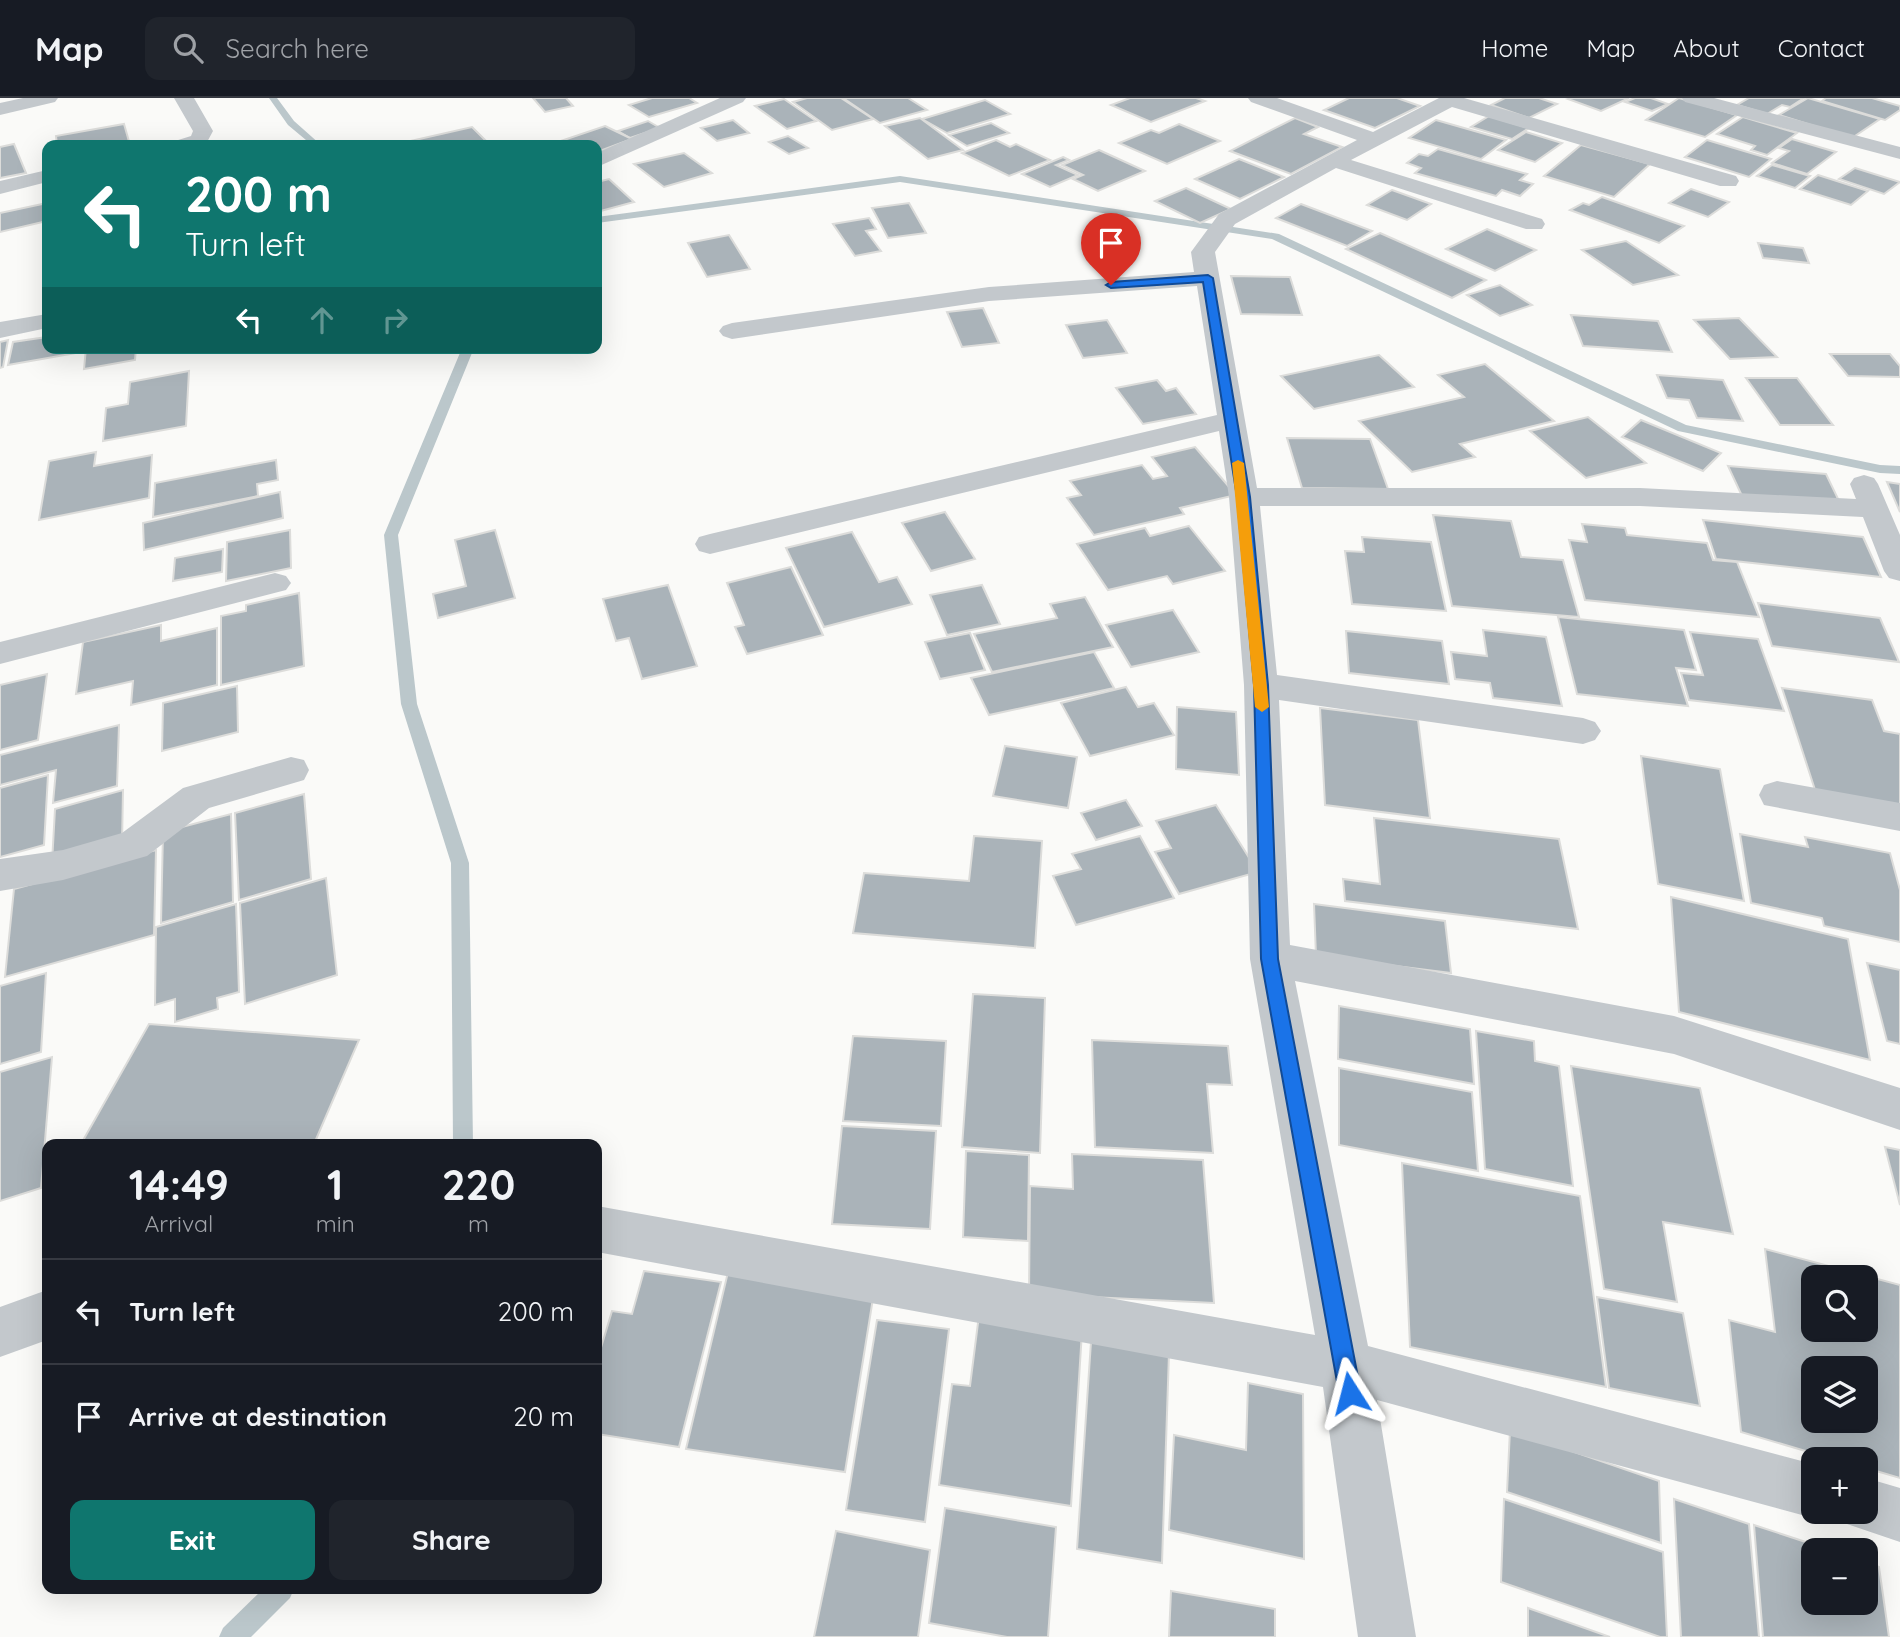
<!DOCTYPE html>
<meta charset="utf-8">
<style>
:root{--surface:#171b24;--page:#20242c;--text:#f1f3f6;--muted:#9ea1a6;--line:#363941;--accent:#0f766e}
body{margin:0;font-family:Quicksand,sans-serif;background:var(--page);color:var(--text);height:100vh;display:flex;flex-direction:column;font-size:26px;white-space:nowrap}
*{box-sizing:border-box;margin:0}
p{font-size:23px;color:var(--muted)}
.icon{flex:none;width:38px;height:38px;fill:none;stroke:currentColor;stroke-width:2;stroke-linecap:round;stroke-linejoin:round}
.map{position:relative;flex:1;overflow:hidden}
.sheet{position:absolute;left:42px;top:1041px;width:560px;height:455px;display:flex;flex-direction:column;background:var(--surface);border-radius:14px;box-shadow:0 7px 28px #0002}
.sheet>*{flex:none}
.guide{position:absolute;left:42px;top:42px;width:560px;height:214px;border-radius:14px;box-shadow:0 7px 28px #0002;background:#0f766e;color:#fff;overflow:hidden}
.fabs{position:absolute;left:1801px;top:1167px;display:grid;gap:14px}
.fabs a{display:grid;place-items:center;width:77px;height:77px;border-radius:14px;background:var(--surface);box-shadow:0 7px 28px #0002;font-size:35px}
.pin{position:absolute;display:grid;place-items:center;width:60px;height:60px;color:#fff;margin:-72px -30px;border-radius:50% 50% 50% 0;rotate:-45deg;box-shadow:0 0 7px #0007}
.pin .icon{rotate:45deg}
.me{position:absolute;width:77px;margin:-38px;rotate:351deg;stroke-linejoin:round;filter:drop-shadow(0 0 5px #0008)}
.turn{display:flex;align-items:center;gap:24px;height:147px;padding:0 28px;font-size:32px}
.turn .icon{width:91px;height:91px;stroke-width:2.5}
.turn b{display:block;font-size:49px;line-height:60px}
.lanes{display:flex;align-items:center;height:66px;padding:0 28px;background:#0003;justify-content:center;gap:35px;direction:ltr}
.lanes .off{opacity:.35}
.eta{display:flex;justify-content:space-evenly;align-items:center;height:119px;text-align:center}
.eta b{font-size:42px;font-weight:800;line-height:49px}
.cta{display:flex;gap:14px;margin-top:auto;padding:14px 28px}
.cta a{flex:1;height:80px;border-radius:14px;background:var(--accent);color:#fff;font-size:28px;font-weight:800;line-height:80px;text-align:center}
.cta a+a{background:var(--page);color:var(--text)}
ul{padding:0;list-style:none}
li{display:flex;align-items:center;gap:21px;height:105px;padding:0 28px;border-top:2px solid var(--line)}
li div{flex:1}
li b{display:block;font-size:26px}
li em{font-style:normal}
header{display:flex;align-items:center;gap:42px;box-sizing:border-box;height:98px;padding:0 35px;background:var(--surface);border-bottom:2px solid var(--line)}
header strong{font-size:33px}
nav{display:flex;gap:38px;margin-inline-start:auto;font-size:24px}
.search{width:490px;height:63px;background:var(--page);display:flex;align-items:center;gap:18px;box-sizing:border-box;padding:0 24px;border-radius:14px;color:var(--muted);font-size:26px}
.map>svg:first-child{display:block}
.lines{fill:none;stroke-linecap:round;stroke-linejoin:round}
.stream{fill:#bbc7cb;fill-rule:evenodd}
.building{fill:#aab3b9;stroke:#dcdcda;stroke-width:2;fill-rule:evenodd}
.minor{fill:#c3c8cc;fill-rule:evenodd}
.route{fill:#1a73e8;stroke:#114b97;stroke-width:2}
.slow{fill:#f59e0b}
</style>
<header>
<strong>Map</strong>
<div class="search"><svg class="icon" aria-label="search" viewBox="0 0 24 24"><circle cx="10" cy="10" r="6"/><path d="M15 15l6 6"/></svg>Search here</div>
<nav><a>Home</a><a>Map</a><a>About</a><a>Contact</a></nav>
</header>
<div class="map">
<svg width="1900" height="1539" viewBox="0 0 1900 1539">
<rect width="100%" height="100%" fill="#fafaf8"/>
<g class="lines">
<g class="stream">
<polygon points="269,0 277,0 294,23 321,47 312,47 288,27"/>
<polygon points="900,78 1279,136 1686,327 1880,367 1900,368 1900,376 1880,375 1678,333 1272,141 900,84 597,125 597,119"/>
<polygon points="462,250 474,250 398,437 417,606 469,765 473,1046 453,1046 451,765 401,606 384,437"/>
<polygon points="263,1491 294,1491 290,1500 251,1539 219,1539 223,1530"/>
</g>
</g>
<g class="building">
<polygon points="533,0 566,0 573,8 545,14"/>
<polygon points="652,0 689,0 697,5 649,19 629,7"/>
<polygon points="807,0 841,0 873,21 832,32 793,4"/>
<polygon points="843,0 908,0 927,12 880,25"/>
<polygon points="1130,0 1196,0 1205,3 1151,24 1111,7"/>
<polygon points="1349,0 1397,0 1420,8 1375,30 1324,12"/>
<polygon points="1505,0 1539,0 1557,6 1529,20 1491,7"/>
<polygon points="1571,0 1629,0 1601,13 1568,1"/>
<polygon points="1635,0 1651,0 1668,6 1652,13 1625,4"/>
<polygon points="1679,0 1737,17 1705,39 1646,22"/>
<polygon points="1749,0 1804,0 1790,9 1782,7 1767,16 1737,7"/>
<polygon points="1808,0 1880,21 1852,40 1779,17"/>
<polygon points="1826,0 1872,0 1900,8 1900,12 1885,22 1822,3"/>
<polygon points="784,1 816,23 787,31 755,8"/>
<polygon points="985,2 1010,16 947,35 922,21"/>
<polygon points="1489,18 1529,30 1512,41 1471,29"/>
<polygon points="1743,19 1797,35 1767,57 1751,52 1755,48 1717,36"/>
<polygon points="920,20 963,52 928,61 885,28"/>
<polygon points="1295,20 1318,29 1304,36 1342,49 1291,76 1230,53"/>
<polygon points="733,22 749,35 717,43 701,30"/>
<polygon points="1436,22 1506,42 1481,61 1409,40"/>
<polygon points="648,23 660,30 630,40 618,33"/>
<polygon points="991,25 1009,35 967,48 949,37"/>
<polygon points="124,26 130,47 57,47 56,38"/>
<polygon points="1179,26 1220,43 1167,66 1119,45 1151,32 1159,35"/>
<polygon points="605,28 632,41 597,54 597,47 549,47"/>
<polygon points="472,29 487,44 474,47 393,47"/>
<polygon points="1526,34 1562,45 1535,64 1498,52"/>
<polygon points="788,38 808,50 789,56 769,44"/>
<polygon points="1792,41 1836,54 1807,76 1772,65 1789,53 1779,50"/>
<polygon points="996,42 1010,49 1016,46 1050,62 1009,78 962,55"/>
<polygon points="1707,42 1771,61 1749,79 1685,59"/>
<polygon points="14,46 26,75 0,80 0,49"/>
<polygon points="1581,47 1650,66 1614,99 1544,78"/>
<polygon points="1438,51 1527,76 1520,82 1533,86 1520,98 1502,92 1496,98 1415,75 1421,70 1407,65 1419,56 1428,58"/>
<polygon points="1099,52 1145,73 1098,93 1073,81 1083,77 1062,67"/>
<polygon points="684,55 712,75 664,89 634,66"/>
<polygon points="1063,59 1069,62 1056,67 1078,77 1050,89 1022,76"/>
<polygon points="1239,61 1284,79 1240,101 1195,81"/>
<polygon points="1772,67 1810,78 1795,90 1757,78"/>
<polygon points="1855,70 1900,84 1884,96 1839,81"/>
<polygon points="1818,77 1868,93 1851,107 1800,91"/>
<polygon points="609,81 634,104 597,114 597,84"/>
<polygon points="1186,90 1231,111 1200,125 1155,103"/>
<polygon points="1691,91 1729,104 1708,119 1669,105"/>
<polygon points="1392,92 1431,106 1407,122 1367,107"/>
<polygon points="1602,99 1684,128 1659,145 1570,112 1583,105 1589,107"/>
<polygon points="47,105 47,123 0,134 0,115"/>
<polygon points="909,105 926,135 888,140 872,110"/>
<polygon points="1301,106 1372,133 1347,148 1276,120"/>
<polygon points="869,120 876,131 866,133 881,153 855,158 833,126"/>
<polygon points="1487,131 1536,152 1495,173 1446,151"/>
<polygon points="1380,135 1486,182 1452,200 1346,151"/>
<polygon points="729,137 750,171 707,179 688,145"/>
<polygon points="1626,143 1678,177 1633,187 1582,152"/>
<polygon points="1758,145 1803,150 1809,165 1763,160"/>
<polygon points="1231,178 1290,179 1302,217 1241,216"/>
<polygon points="1500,187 1532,207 1500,218 1467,197"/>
<polygon points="983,210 999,245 962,249 947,214"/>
<polygon points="1571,217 1658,223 1672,254 1583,248"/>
<polygon points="1739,220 1777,259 1730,261 1694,222"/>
<polygon points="1107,222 1127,255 1083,260 1066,227"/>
<polygon points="47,239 47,250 82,250 82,254 8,267 13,244"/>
<polygon points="8,242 3,269 0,270 0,244"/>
<polygon points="86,250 136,250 135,262 84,271"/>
<polygon points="1830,256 1890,256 1900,268 1900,279 1848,278"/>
<polygon points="1379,257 1414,289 1314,311 1281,278"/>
<polygon points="1485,266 1554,323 1460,346 1475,359 1412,374 1359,323 1464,299 1438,277"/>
<polygon points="189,273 186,328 103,343 106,310 128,306 130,284"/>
<polygon points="1657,277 1723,282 1743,323 1697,320 1689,302 1667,300"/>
<polygon points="1746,280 1797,280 1833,327 1780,327"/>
<polygon points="1157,282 1166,293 1176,290 1196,316 1143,326 1116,290"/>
<polygon points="1588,319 1646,365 1586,380 1530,333"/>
<polygon points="1641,322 1721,355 1703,373 1622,339"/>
<polygon points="1287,340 1370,341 1388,391 1302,390"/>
<polygon points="1195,349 1236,397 1180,410 1184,416 1094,437 1067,400 1081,397 1070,383 1142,367 1153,381 1167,378 1152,359"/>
<polygon points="96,354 94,368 152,357 149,400 39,422 49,363"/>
<polygon points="276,362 278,382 257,386 258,398 153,419 155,385"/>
<polygon points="1728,368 1826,376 1841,407 1742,398"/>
<polygon points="1887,384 1900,386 1900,414"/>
<polygon points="280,394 283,420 144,452 143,425"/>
<polygon points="945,414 975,461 931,473 902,425"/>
<polygon points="1433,417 1511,423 1521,459 1563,462 1579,519 1452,508"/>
<polygon points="1703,422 1863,439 1881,479 1716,461"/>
<polygon points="1582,426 1625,430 1627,437 1707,445 1713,462 1737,464 1759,519 1585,502 1569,442 1587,444"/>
<polygon points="1189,428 1225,473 1173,486 1167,478 1108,492 1077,446 1145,430 1150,438"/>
<polygon points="290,432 291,470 226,483 227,444"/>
<polygon points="495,432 515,500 438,520 433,496 466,488 455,442"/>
<polygon points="852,434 879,484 897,479 912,506 824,529 786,450"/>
<polygon points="1362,439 1431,444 1446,513 1352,506 1345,453 1364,454"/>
<polygon points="223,451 222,474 173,483 175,460"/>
<polygon points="791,469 823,537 747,556 735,529 744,527 727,485"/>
<polygon points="668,487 697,568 642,581 629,540 616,543 603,501"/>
<polygon points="982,487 1000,526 947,537 930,497"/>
<polygon points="299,495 304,568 221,587 221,518 246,513 246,507"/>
<polygon points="1085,499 1113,549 992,574 974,536 1057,520 1050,506"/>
<polygon points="1758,505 1880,520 1899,564 1772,548"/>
<polygon points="1173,512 1199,554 1131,569 1106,527"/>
<polygon points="1558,519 1684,532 1696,572 1676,570 1688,608 1577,596"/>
<polygon points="161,527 161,543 217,530 217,587 131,607 133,583 76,596 83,544"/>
<polygon points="1483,532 1546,539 1562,608 1493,600 1490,585 1455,581 1451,554 1487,558"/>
<polygon points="1346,533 1442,543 1449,586 1349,575"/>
<polygon points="1690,534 1758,541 1784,613 1689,602 1681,575 1703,577"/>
<polygon points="970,535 985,572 940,581 925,544"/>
<polygon points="1094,554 1114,590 989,617 971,580"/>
<polygon points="47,576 38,642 0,652 0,587"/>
<polygon points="237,588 238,634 162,653 163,605"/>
<polygon points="1126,589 1138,609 1154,605 1174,637 1090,658 1061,605"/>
<polygon points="1782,590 1872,602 1884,633 1900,636 1900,707 1816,695"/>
<polygon points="1177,609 1236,614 1239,677 1176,671"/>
<polygon points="1320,610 1418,622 1430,720 1325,707"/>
<polygon points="119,627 117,688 53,705 56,672 0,687 0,657"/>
<polygon points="1005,648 1077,659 1068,710 993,698"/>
<polygon points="1641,658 1720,671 1744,803 1658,786"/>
<polygon points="48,677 44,747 0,759 0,690"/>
<polygon points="123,692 122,746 52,765 55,711"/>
<polygon points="304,696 311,781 239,802 235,715"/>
<polygon points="1126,702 1142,728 1096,742 1081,715"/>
<polygon points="1216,707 1258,774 1179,796 1155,754 1171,750 1156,723"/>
<polygon points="231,716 233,804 161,825 163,734"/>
<polygon points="1374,720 1559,741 1578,831 1345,803 1343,781 1380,786"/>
<polygon points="1740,736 1808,749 1805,739 1890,755 1900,792 1900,844 1824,828 1822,820 1751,805"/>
<polygon points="974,738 1042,743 1035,850 853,835 864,775 969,783"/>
<polygon points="1140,738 1174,800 1076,827 1053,778 1081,771 1072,756"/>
<polygon points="156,752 154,837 5,879 14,791"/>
<polygon points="326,780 337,877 245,906 240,805"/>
<polygon points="1671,799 1848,841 1870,962 1679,914"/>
<polygon points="236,806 239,894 217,900 218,911 175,924 175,901 155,907 156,829"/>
<polygon points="1314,806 1445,823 1451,875 1316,858"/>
<polygon points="1867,865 1900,872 1900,946 1887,943"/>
<polygon points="46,875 41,954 0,966 0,888"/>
<polygon points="973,896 1045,900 1040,1055 962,1049"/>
<polygon points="1339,908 1470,931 1474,986 1338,961"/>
<polygon points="149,926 359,942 314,1046 81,1046"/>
<polygon points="1476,933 1534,943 1535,963 1559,968 1573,1088 1485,1071"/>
<polygon points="853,938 946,943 941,1028 843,1023"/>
<polygon points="1092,942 1228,948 1232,987 1207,986 1213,1055 1095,1049"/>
<polygon points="52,959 41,1090 0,1103 0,974"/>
<polygon points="1571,968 1700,990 1733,1136 1663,1124 1677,1204 1604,1191"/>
<polygon points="1339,970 1472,994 1478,1073 1339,1047"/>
<polygon points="842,1028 936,1033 930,1131 832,1126"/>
<polygon points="1885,1049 1900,1052 1900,1107"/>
<polygon points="966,1053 1029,1057 1028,1143 963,1139"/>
<polygon points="1072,1056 1203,1062 1214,1205 1029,1196 1030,1088 1073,1091"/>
<polygon points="1402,1065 1580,1098 1606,1289 1410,1249"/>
<path d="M1765,1151L1900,1187V1380L1866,1370V1362H1836L1741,1334L1729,1222L1775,1234ZM1813,1180H1866V1232H1813ZM1813,1270H1866V1323H1813Z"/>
<polygon points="644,1173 721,1184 679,1349 597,1336 597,1263 612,1213 632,1216"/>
<polygon points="728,1174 874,1194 845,1374 686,1351"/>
<polygon points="1597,1199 1683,1215 1700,1308 1609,1290"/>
<polygon points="979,1217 1082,1233 1071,1408 939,1387 952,1286 970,1288"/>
<polygon points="877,1222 949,1231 925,1424 846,1412"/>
<polygon points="1091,1244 1169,1255 1162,1465 1077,1451"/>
<polygon points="1248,1285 1303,1296 1304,1461 1169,1432 1174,1337 1246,1352"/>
<polygon points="1510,1332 1659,1383 1661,1445 1507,1394"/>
<polygon points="1504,1401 1663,1454 1667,1539 1660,1539 1501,1484"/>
<polygon points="1674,1401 1749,1426 1759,1539 1681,1539"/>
<polygon points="945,1410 1056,1429 1048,1539 1007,1539 929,1525"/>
<polygon points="1754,1427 1830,1452 1813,1452 1813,1505 1866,1505 1866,1464 1879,1469 1889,1539 1763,1539"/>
<polygon points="836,1433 930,1452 918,1539 814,1539"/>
<polygon points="1171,1493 1275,1511 1275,1539 1169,1539"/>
<polygon points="1528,1510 1610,1539 1528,1539"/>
</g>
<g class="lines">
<g class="minor">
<polygon points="23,0 58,0 55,4 0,17 0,5"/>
<polygon points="174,0 194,0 213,33 206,46 172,47 175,43 191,38 193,33"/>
<polygon points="720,0 746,0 743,4 597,69 597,55"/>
<polygon points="1248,0 1277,0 1373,34 1439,0 1464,0 1736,78 1739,83 1736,88 1720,88 1452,9 1351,62 1542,121 1545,126 1542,131 1526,131 1336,70 1235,126 1215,154 1257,390 1640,390 1856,401 1850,386 1854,380 1864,377 1874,380 1878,386 1900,437 1900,483 1889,480 1884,473 1863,419 1640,408 1260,408 1277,577 1583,620 1595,624 1601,633 1595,642 1583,646 1279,602 1290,847 1674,918 1900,990 1900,1032 1674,956 1295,883 1368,1248 1813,1366 1813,1414 1828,1414 1813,1420 1377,1302 1416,1539 1358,1539 1323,1289 597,1154 597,1108 1315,1237 1250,861 1244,587 1229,399 1219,333 710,456 699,453 695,446 699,439 710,436 1217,317 1197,188 989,203 732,241 723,238 719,233 723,228 732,225 989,189 1194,174 1191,154 1219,116 1357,42 1251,4"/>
<polygon points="1682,0 1714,0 1900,49 1900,61 1685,4"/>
<polygon points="47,72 47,84 0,96 0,83"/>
<polygon points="47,216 47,230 0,240 0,224"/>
<polygon points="275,475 286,478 291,485 286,492 0,566 0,544"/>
<polygon points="291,659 304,662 309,672 304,682 209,710 147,758 63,782 0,793 0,761 63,752 122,735 183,690"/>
<polygon points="1777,683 1900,705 1900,733 1764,707 1759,697 1764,687"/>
<polygon points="47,1192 47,1242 0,1259 0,1209"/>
<polygon points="1866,1380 1900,1390 1900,1444 1847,1426 1842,1414 1866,1414"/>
</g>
</g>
<polygon class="route" points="1208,177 1213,180 1250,399 1268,587 1278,861 1361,1295 1357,1302 1350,1305 1342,1302 1339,1295 1261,861 1254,587 1237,399 1203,184 1111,190 1106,187 1111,184"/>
<polygon class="slow" points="1238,362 1244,365 1269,609 1262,614 1255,609 1232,365"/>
</svg>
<div class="fabs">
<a><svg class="icon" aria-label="search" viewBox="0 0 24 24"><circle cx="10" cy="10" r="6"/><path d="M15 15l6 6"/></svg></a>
<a><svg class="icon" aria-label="layers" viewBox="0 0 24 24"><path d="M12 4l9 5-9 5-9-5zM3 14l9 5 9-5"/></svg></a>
<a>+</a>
<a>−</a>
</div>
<div class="pin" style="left:1111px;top:187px;background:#d93025"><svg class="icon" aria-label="arrive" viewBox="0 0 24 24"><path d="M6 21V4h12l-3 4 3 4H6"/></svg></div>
<svg class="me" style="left:1350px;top:1295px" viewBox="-20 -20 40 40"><path d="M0-17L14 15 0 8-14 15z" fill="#1a73e8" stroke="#fff" stroke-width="4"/></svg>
<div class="guide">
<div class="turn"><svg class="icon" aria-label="left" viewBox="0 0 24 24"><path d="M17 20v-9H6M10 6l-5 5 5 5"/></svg><div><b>200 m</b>Turn left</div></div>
<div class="lanes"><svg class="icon" aria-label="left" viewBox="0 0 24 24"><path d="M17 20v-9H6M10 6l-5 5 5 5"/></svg><svg class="icon off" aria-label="ahead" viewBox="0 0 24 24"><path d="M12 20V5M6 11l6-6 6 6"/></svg><svg class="icon off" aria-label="right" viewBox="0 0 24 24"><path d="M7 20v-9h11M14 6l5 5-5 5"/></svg></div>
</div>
<section class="sheet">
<div class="eta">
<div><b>14:49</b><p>Arrival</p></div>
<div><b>1</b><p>min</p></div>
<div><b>220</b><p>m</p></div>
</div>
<ul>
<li><svg class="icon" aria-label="left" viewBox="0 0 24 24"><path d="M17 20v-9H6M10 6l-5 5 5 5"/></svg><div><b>Turn left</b></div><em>200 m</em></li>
<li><svg class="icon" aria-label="arrive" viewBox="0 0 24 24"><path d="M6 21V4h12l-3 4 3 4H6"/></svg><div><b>Arrive at destination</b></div><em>20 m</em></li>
</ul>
<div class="cta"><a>Exit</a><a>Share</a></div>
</section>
</div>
